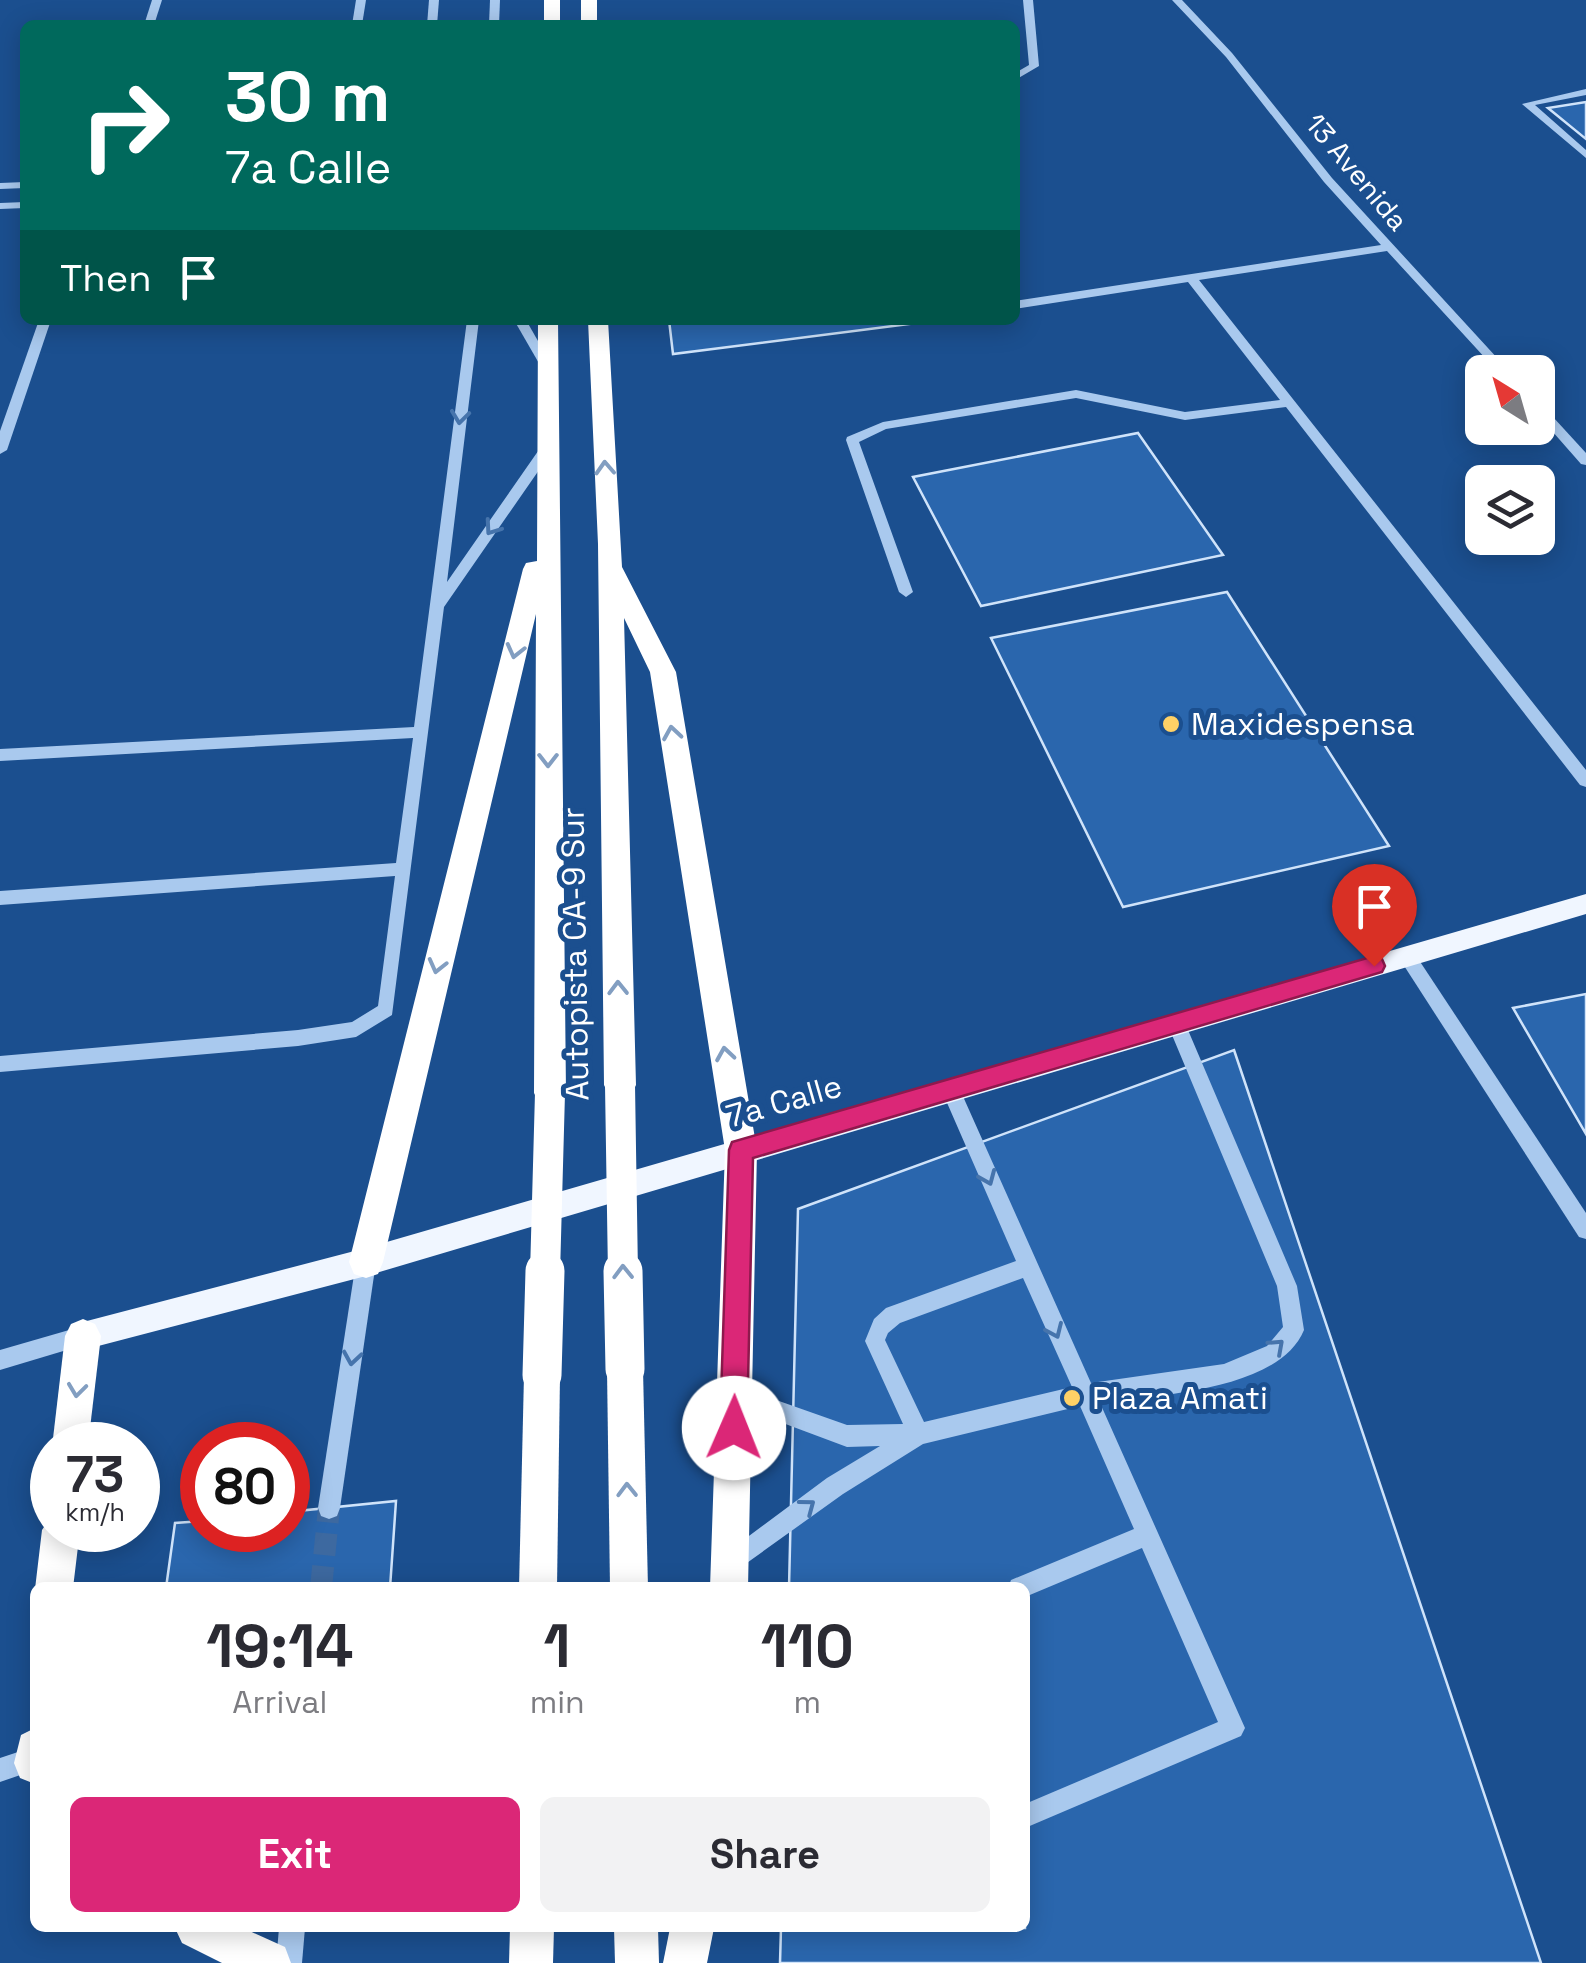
<!DOCTYPE html>
<style>
:root{--surface:#fff;--page:#f2f2f3;--text:#2b2b33;--muted:#7c7c81;--accent:#db2777}
body{margin:0;font-family:"Space Grotesk",sans-serif;background:var(--page);color:var(--text);height:100vh;display:flex;flex-direction:column;font-size:38px;white-space:nowrap}
*{box-sizing:border-box;margin:0}
p{font-size:32px;color:var(--muted)}
.icon{flex:none;width:55px;height:55px;fill:none;stroke:currentColor;stroke-width:2;stroke-linecap:round;stroke-linejoin:round}
.map{position:relative;flex:1;overflow:hidden}
.drawer{position:absolute;left:30px;top:1582px;width:1000px;height:350px;display:flex;flex-direction:column;background:var(--surface);border-radius:15px;box-shadow:0 5px 25px #0003}
.drawer>*{flex:none}
.hud{position:absolute;left:20px;top:20px;width:1000px;height:305px;border-radius:15px;box-shadow:0 5px 25px #0003;background:#00695c;color:#fff;overflow:hidden}
.needle{width:65px;rotate:323deg}
.fabs{position:absolute;left:1465px;top:355px;display:grid;gap:20px}
.fabs a{display:grid;place-items:center;width:90px;height:90px;border-radius:15px;background:var(--surface);box-shadow:0 5px 25px #0003;font-size:50px}
.speed{position:absolute;left:30px;top:1422px;display:flex;gap:20px;font-size:50px;font-weight:700;text-align:center}
.speed>*{display:grid;place-content:center;width:130px;height:130px;border-radius:50%;background:var(--surface);box-shadow:0 5px 25px #0003;line-height:1}
.speed small{font-size:25px;font-weight:400}
.speed .limit{border:15px solid #d22;background:#fff;color:#111}
.pin{position:absolute;display:grid;place-items:center;width:85px;height:85px;color:#fff;margin:-102px -42px;border-radius:50% 50% 50% 0;rotate:-45deg;box-shadow:0 0 10px #0007}
.pin .icon{rotate:45deg}
.me{position:absolute;width:110px;margin:-55px;rotate:1deg;stroke-linejoin:round;filter:drop-shadow(0 0 8px #0008)}
.turn{display:flex;align-items:center;gap:35px;height:210px;padding:0 40px;font-size:45px}
.turn .icon{width:130px;height:130px;stroke-width:2.5}
.turn b{display:block;font-size:70px;line-height:85px}
.then{display:flex;align-items:center;height:95px;padding:0 40px;background:#0003;gap:20px;font-size:38px}
.eta{display:flex;justify-content:space-evenly;align-items:center;height:170px;text-align:center}
.eta b{font-size:60px;font-weight:800;line-height:70px}
.action{display:flex;gap:20px;margin-top:auto;padding:20px 40px}
.action a{flex:1;height:115px;border-radius:15px;background:var(--accent);color:#fff;font-size:40px;font-weight:800;line-height:115px;text-align:center}
.action a+a{background:var(--page);color:var(--text)}
.map>svg:first-child{display:block}
.building{fill:#2a66ad;stroke:#cfe3fa;stroke-width:2.5}
.lines{fill:none;stroke-linecap:round;stroke-linejoin:round}
.minor-tunnel{stroke:#3d69a0;stroke-width:22;stroke-dasharray:22 11;stroke-linecap:butt}
.minor{fill:#a9c9ee;fill-rule:evenodd}
.major{fill:#f0f6ff;fill-rule:evenodd}
.highway{fill:#fff;fill-rule:evenodd}
.highway-bridge-far1{stroke:#fff;stroke-width:30}
.highway-bridge{stroke:#fff;stroke-width:39}
.oneway{stroke:#4674ac}
.oneway2{stroke:#829ec1}
.route{fill:#db2777;stroke:#8e194d;stroke-width:2.5}
.poi-dot{fill:#ffd166;stroke:#1b4f8f;stroke-width:4}
.labels{text-anchor:middle;stroke-width:10;stroke-linejoin:round;paint-order:stroke}
.far-street-label{font-size:28px;fill:#fff;stroke:#1b4f8f}
.poi-label{font-size:32px;fill:#fff;stroke:#1b4f8f;text-anchor:start}
.street-label{font-size:32px;fill:#fff;stroke:#1b4f8f}
</style>
<div class="map">
<svg width="1586" height="1963" viewBox="0 0 1586 1963">
<rect width="100%" height="100%" fill="#1b4f8f"/>
<g class="building">
<polygon points="1586,102 1586,139 1548,108"/>
<polygon points="669,320 907,320 909,324 673,354"/>
<polygon points="1138,433 1223,555 981,606 913,477"/>
<polygon points="1227,592 1389,846 1123,907 991,638"/>
<polygon points="1586,994 1586,1134 1513,1008"/>
<polygon points="1234,1050 1541,1963 780,1963 781,1928 1025,1928 1025,1588 789,1588 798,1209"/>
<polygon points="396,1501 390,1588 166,1588 175,1523 202,1521 202,1530 288,1530 288,1512"/>
</g>
<g class="lines">
<polyline class="minor-tunnel" points="321,1588 329,1508"/>
<g class="minor">
<polygon points="152,0 162,0 154,25 144,25"/>
<polygon points="356,0 366,0 362,25 352,25"/>
<polygon points="429,0 439,0 437,25 427,25"/>
<polygon points="490,0 500,0 499,25 489,25"/>
<polygon points="1023,0 1033,0 1039,66 1015,80 1015,73 1029,65"/>
<polygon points="1172,0 1182,0 1232,53 1332,178 1510,372 1498,372 1387,251 1199,280 1586,770 1586,787 1580,785 1286,407 1185,420 1076,398 886,429 859,442 913,592 906,597 899,592 846,440 847,437 883,422 1076,390 1185,412 1280,400 1188,282 1015,309 1015,301 1381,245 1324,182 1226,57"/>
<polygon points="1586,89 1586,95 1535,105 1586,150 1586,158 1522,104"/>
<polygon points="25,182 25,188 0,189 0,183"/>
<polygon points="25,202 25,208 0,209 0,203"/>
<polygon points="39,320 51,320 7,450 0,454 0,431"/>
<polygon points="467,320 479,320 447,582 543,444 548,443 555,447 444,607 392,1015 356,1037 298,1046 0,1072 0,1056 298,1030 352,1022 378,1006 395,876 0,905 0,891 396,863 413,738 0,761 0,749 414,727"/>
<polygon points="514,320 526,320 554,369 552,372 544,372"/>
<polygon points="1538,404 1542,405 1586,453 1586,465 1581,464 1538,415"/>
<polygon points="1407,949 1413,951 1586,1213 1586,1239 1579,1237 1401,961 1398,956 1401,951"/>
<path d="M1176,1015L1182,1018L1185,1023L1297,1286L1304,1330C1279,1391 1157,1395 1100,1403L1245,1728L1241,1736L1025,1828V1804L1218,1722L1142,1548L1025,1597V1588H1008L1011,1580L1134,1529L1080,1406L923,1444L843,1494L730,1575L722,1572L719,1564L722,1556L827,1478L880,1446L847,1447L727,1402L724,1395L727,1388L734,1385L847,1425L903,1424L865,1341L874,1319L886,1308L1016,1261L941,1089L943,1083L950,1081L957,1083L1091,1383L1224,1364L1267,1346L1283,1327L1277,1286L1167,1023L1170,1018ZM1023,1278L1072,1387L924,1422L885,1340L888,1333L900,1323Z"/>
<polygon points="366,1252 373,1255 376,1262 340,1508 337,1516 329,1519 321,1516 318,1508 356,1262 359,1255"/>
<polygon points="83,1326 90,1329 93,1336 90,1343 0,1370 0,1350"/>
<polygon points="33,1747 35,1770 0,1782 0,1758"/>
<polygon points="279,1928 305,1928 302,1963 276,1963"/>
</g>
<polygon class="major" points="1586,894 1586,914 366,1276 83,1350 73,1346 68,1336 73,1326 83,1322 366,1248"/>
<g class="highway">
<rect x="544" y="0" width="16" height="25"/>
<rect x="581" y="0" width="16" height="25"/>
<polygon points="538,320 558,320 566,1093 561,1103 550,1107 539,1103 534,1093 536,614 383,1262 378,1274 366,1278 354,1274 349,1262 523,569 526,563 537,561"/>
<polygon points="588,320 608,320 622,567 676,672 757,1150 748,1588 710,1588 725,1150 650,672 624,618 636,1085 631,1095 620,1099 609,1095 604,1085 598,544"/>
<polygon points="83,1319 95,1324 101,1336 88,1445 52,1447 65,1336 71,1324"/>
<polygon points="625,1351 638,1356 643,1369 648,1588 610,1588 607,1369 612,1356"/>
<polygon points="542,1357 555,1362 560,1375 557,1588 519,1588 524,1375 529,1362"/>
<polygon points="52,1515 52,1530 80,1530 73,1588 35,1589 42,1530"/>
<polygon points="35,1728 35,1784 20,1778 14,1763 21,1735"/>
<polygon points="175,1928 243,1928 285,1947 291,1963 222,1963 182,1943"/>
<polygon points="510,1928 554,1928 553,1963 509,1963"/>
<polygon points="614,1928 658,1928 659,1963 615,1963"/>
<polygon points="670,1928 714,1928 707,1963 663,1963"/>
</g>
<g class="highway-bridge-far1">
<polyline points="620,1085 623,1274"/>
<polyline points="545,1274 550,1093"/>
</g>
<g class="highway-bridge">
<polyline points="623,1271 625,1369"/>
<polyline points="542,1375 545,1271"/>
</g>
</g>
<defs><path id="oneway-chevron" d="M-2-3.5L2.5 0L-2 3.5" fill="none" stroke-width="1.6" stroke-linecap="round" stroke-linejoin="round" transform="scale(2.5)"/></defs>
<g class="oneway">
<use href="#oneway-chevron" transform="translate(460 417) rotate(97)"/>
<use href="#oneway-chevron" transform="translate(492 528) rotate(125)"/>
<use href="#oneway-chevron" transform="translate(988 1178) rotate(67)"/>
<use href="#oneway-chevron" transform="translate(1055 1331) rotate(66)"/>
<use href="#oneway-chevron" transform="translate(1277 1346) rotate(-42)"/>
<use href="#oneway-chevron" transform="translate(352 1358) rotate(99)"/>
<use href="#oneway-chevron" transform="translate(808 1506) rotate(-37)"/>
</g>
<g class="oneway2">
<use href="#oneway-chevron" transform="translate(605 468) rotate(-93)"/>
<use href="#oneway-chevron" transform="translate(515 651) rotate(104)"/>
<use href="#oneway-chevron" transform="translate(672 733) rotate(-99)"/>
<use href="#oneway-chevron" transform="translate(548 760) rotate(90)"/>
<use href="#oneway-chevron" transform="translate(437 966) rotate(104)"/>
<use href="#oneway-chevron" transform="translate(618 988) rotate(-91)"/>
<use href="#oneway-chevron" transform="translate(725 1054) rotate(-99)"/>
<use href="#oneway-chevron" transform="translate(623 1272) rotate(-91)"/>
<use href="#oneway-chevron" transform="translate(77 1390) rotate(97)"/>
<use href="#oneway-chevron" transform="translate(627 1490) rotate(-91)"/>
</g>
<polygon class="route" points="1374,956 1382,959 1385,966 1382,972 753,1158 747,1428 743,1438 734,1442 724,1438 720,1428 729,1150 732,1142"/>
<g class="poi-dot">
<circle cx="1171" cy="724" r="10"/>
<circle cx="1072" cy="1398" r="10"/>
</g>
<g class="labels">
<g class="far-street-label">
<text transform="translate(1357 172) rotate(50)" y="10">13 Avenida</text>
</g>
<g class="poi-label">
<text x="1191" y="735">Maxidespensa</text>
<text x="1092" y="1409">Plaza Amati</text>
</g>
<g class="street-label">
<text transform="translate(575 954) rotate(-91)" y="11">Autopista CA-9 Sur</text>
<text transform="translate(784 1101) rotate(-16)" y="11">7a Calle</text>
</g>
</g>
</svg>
<div class="fabs">
<a><svg class="needle" viewBox="-14 -14 28 28"><path d="M0-13l5 13h-10z" fill="#e53935"/><path d="M0 13l5-13h-10z" fill="#7c7c81"/></svg></a>
<a><svg class="icon" aria-label="layers" viewBox="0 0 24 24"><path d="M12 4l9 5-9 5-9-5zM3 14l9 5 9-5"/></svg></a>
</div>
<div class="speed"><div>73<small>km/h</small></div><div class="limit">80</div></div>
<div class="pin" style="left:1374px;top:966px;background:#d93025"><svg class="icon" aria-label="arrive" viewBox="0 0 24 24"><path d="M6 21V4h12l-3 4 3 4H6"/></svg></div>
<svg class="me" style="left:734px;top:1428px" viewBox="-20 -20 40 40"><circle r="19" fill="#fff"/><path d="M0-13L10 11 0 6-10 11z" fill="#db2777"/></svg>
<div class="hud">
<div class="turn"><svg class="icon" aria-label="right" viewBox="0 0 24 24"><path d="M7 20v-9h11M14 6l5 5-5 5"/></svg><div><b>30 m</b>7a Calle</div></div>
<div class="then">Then<svg class="icon" aria-label="arrive" viewBox="0 0 24 24"><path d="M6 21V4h12l-3 4 3 4H6"/></svg></div>
</div>
<section class="drawer">
<div class="eta">
<div><b>19:14</b><p>Arrival</p></div>
<div><b>1</b><p>min</p></div>
<div><b>110</b><p>m</p></div>
</div>
<div class="action"><a>Exit</a><a>Share</a></div>
</section>
</div>
